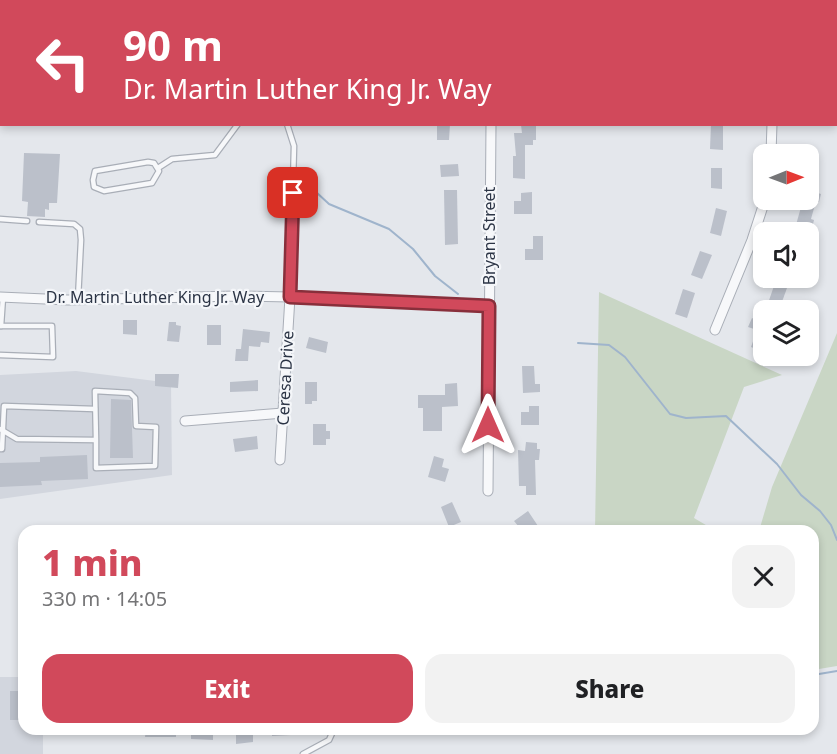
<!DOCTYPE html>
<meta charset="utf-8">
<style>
:root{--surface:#fff;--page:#f2f2f2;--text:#202124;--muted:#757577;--accent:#d1495b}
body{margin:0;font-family:"Noto Sans",sans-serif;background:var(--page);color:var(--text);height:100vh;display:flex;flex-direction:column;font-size:22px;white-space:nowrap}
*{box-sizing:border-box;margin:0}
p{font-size:20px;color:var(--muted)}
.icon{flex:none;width:33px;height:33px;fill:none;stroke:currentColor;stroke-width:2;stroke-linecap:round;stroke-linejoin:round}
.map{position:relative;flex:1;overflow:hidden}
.details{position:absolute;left:18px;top:525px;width:801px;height:210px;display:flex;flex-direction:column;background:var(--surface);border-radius:18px;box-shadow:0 3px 9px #0003}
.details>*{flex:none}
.banner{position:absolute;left:0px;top:0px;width:837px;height:126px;box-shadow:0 3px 9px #0003;background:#d1495b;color:#fff;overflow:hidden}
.needle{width:39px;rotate:89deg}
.fabs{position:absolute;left:753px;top:144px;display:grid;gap:12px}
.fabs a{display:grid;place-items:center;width:66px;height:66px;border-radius:12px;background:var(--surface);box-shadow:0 3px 9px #0003;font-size:30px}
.pin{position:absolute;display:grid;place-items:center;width:51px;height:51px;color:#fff;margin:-26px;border-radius:12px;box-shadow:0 3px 9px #0006}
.me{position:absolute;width:66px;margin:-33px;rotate:0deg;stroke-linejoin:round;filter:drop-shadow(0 0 4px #0008)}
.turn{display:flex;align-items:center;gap:21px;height:126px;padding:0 24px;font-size:27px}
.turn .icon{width:78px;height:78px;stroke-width:2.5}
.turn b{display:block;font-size:42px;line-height:51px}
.round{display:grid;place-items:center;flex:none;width:63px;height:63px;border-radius:18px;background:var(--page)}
.overview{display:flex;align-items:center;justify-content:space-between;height:102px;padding:0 24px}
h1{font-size:36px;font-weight:800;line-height:45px;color:var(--accent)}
.primary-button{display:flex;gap:12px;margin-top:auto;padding:12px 24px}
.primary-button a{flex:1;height:69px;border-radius:18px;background:var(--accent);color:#fff;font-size:24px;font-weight:800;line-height:69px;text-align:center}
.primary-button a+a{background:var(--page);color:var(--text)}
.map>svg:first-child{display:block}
.built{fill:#d2d6de}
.green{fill:#c9d6c5}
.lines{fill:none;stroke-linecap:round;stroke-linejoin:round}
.stream{stroke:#9fb4cc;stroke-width:2}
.building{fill:#bbc0ca}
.service-casing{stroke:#a9aeb7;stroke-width:7}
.minor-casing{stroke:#a9aeb7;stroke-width:11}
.service{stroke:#f7f8fa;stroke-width:4.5}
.minor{stroke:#f7f8fa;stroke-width:9}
.route-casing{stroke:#882f3b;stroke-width:15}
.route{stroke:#d1495b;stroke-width:10}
.labels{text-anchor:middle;stroke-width:4.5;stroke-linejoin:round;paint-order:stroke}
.street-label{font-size:16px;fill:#2b3445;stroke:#f4f6f9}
</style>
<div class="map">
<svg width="837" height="754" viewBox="0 0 837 754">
<rect width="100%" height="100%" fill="#e4e7ec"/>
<g class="built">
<polygon points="76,371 171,383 172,475 0,499 0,375"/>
<polygon points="0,677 24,677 24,729 43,729 43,754 0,754"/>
</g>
<g class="green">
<polygon points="599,292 782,375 744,387 694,518 716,531 595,531"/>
<polygon points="837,333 837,666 813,670 813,531 759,531 772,487"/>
</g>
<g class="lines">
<g class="stream">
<polyline points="316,192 329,204 389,229 413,249 435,276 458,294"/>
<polyline points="578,343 609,345 625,357 670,414 686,418 726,416 777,464 801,495 820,511 831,525 837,540"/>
<polyline points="813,675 837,671"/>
</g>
</g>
<g class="building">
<polygon points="437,124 450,124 449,140 437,140"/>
<polygon points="536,124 536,140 533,140 533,145 525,145 525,179 513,178 513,156 516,156 514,133 522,133 521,125"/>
<polygon points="711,124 723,124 723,150 710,149"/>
<polygon points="24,153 60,154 57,203 49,203 49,210 45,209 45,217 27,216 28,202 22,201"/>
<polygon points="458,164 459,176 441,177 440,165"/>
<polygon points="711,168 722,168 722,189 711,188"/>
<polygon points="444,190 457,190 458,244 445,245"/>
<polygon points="812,191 821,194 819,202 816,201 811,219 814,220 812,228 808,227 806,232 794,232 803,200 809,201"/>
<polygon points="532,192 532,214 514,214 514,201 521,201 521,193"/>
<polygon points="716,208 727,211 721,236 710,233"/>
<polygon points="533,236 543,236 543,260 525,260 525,249 533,249"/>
<polygon points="700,251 712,255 702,279 691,275"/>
<polygon points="775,283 787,288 779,310 771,310 766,309"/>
<polygon points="683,289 695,293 687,318 675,314"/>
<polygon points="763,315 764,315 764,352 751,347 757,330 748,327 752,318 760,322"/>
<polygon points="123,320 137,320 137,335 123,334"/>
<polygon points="169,322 176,322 176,325 181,326 179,342 167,341"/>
<rect x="207" y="325" width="14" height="20"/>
<polygon points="243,329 270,332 269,343 261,342 260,347 249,346 248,361 235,361 236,349 241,349"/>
<polygon points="309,337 328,342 326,353 306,348"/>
<polygon points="522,366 534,366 535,384 540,384 540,392 523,393"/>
<polygon points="155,374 179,374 178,388 155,386"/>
<polygon points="258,380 258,391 230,392 230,382"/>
<polygon points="305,382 317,382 317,401 312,401 312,404 305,404"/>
<polygon points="457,383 458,406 442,407 442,431 423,431 423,408 418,408 418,395 445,395 445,384"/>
<polygon points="111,399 131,400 133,458 110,458"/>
<polygon points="529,406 539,406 539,425 521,425 521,412 529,412"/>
<polygon points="313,424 326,424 326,431 330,431 330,439 326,439 326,445 313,445"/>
<polygon points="257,436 258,449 235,452 233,439"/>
<polygon points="526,442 537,443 537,449 540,449 539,460 535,460 536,495 526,495 526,486 519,486 518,450 525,451"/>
<polygon points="87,455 88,479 41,481 42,485 0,487 0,463 40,462 40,457"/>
<polygon points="434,456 444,459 442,467 449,469 445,482 428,477"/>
<polygon points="452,502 461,522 449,527 441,507"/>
<polygon points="528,511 538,526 531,531 512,531 519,527 514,521"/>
<rect x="10" y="691" width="14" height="29"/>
<polygon points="146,729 176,729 176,737 145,737"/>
<polygon points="191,729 213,729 213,740 191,739"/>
<polygon points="253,729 253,742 236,744 236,730"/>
<polygon points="272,729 290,729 291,735 272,736"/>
</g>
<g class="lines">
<g class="service-casing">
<g id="service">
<polyline points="87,0 88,2"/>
<polyline points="173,0 174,2"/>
<polyline points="363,0 363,2"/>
<polyline points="117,2 119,0"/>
<polyline points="316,2 316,0"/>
<polyline points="0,66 2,66"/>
<polyline points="0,109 2,110"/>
<polyline points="287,124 294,146 290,297"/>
<polygon points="148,162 154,163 159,171 152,183 104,191 94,187 93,180 95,171"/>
<polyline points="158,168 172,159 215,155 238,124"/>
<polyline points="0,219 27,221"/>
<polyline points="39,222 74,224 80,229 81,240 78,299"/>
<polyline points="0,326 52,326 53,357 0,355"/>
<polyline points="1,326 3,297"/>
<polyline points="0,429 17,439 96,440 96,468 155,466 156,427 136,426 135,398 130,393 95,391 96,440"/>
<polyline points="0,449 2,449 4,406 95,409"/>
<polyline points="303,754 329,740 334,729"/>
</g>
</g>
<g class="minor-casing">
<g id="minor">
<polyline points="457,0 458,2"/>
<polyline points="777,2 777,0"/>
<polyline points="771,154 772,124"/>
<polyline points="0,297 68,300 236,296 290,297 489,306"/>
<polyline points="715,330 752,240 765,200"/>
<polyline points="185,421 283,413"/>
<polyline points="280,460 290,297"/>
<polyline points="488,491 491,124"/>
</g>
</g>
<use href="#service" class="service"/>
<use href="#minor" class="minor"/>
</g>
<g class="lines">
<g class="route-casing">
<polyline id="route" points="293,193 290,297 489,306 488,425"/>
</g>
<use href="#route" class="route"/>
</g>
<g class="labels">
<g class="street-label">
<text transform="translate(489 236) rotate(-90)" y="6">Bryant Street</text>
<text x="155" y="303">Dr. Martin Luther King Jr. Way</text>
<text transform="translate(285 378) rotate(-87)" y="6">Ceresa Drive</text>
</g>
</g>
</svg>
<div class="fabs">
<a><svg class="needle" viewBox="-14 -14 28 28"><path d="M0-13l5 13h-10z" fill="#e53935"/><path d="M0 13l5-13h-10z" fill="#757577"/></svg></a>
<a><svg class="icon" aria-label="sound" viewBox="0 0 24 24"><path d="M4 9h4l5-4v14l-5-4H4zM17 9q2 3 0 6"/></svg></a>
<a><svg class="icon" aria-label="layers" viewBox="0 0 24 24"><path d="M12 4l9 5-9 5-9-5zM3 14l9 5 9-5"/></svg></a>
</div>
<div class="pin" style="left:293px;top:193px;background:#d93025"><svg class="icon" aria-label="arrive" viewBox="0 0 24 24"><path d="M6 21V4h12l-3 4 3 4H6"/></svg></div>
<svg class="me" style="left:488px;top:425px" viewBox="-20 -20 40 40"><path d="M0-17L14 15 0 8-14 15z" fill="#d1495b" stroke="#fff" stroke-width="4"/></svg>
<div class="banner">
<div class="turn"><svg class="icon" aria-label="left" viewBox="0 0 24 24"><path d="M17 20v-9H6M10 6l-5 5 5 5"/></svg><div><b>90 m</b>Dr. Martin Luther King Jr. Way</div></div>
</div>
<section class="details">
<div class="overview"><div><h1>1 min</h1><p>330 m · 14:05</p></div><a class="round"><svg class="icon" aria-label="close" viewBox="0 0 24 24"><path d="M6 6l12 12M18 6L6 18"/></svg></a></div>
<div class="primary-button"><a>Exit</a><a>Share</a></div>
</section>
</div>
